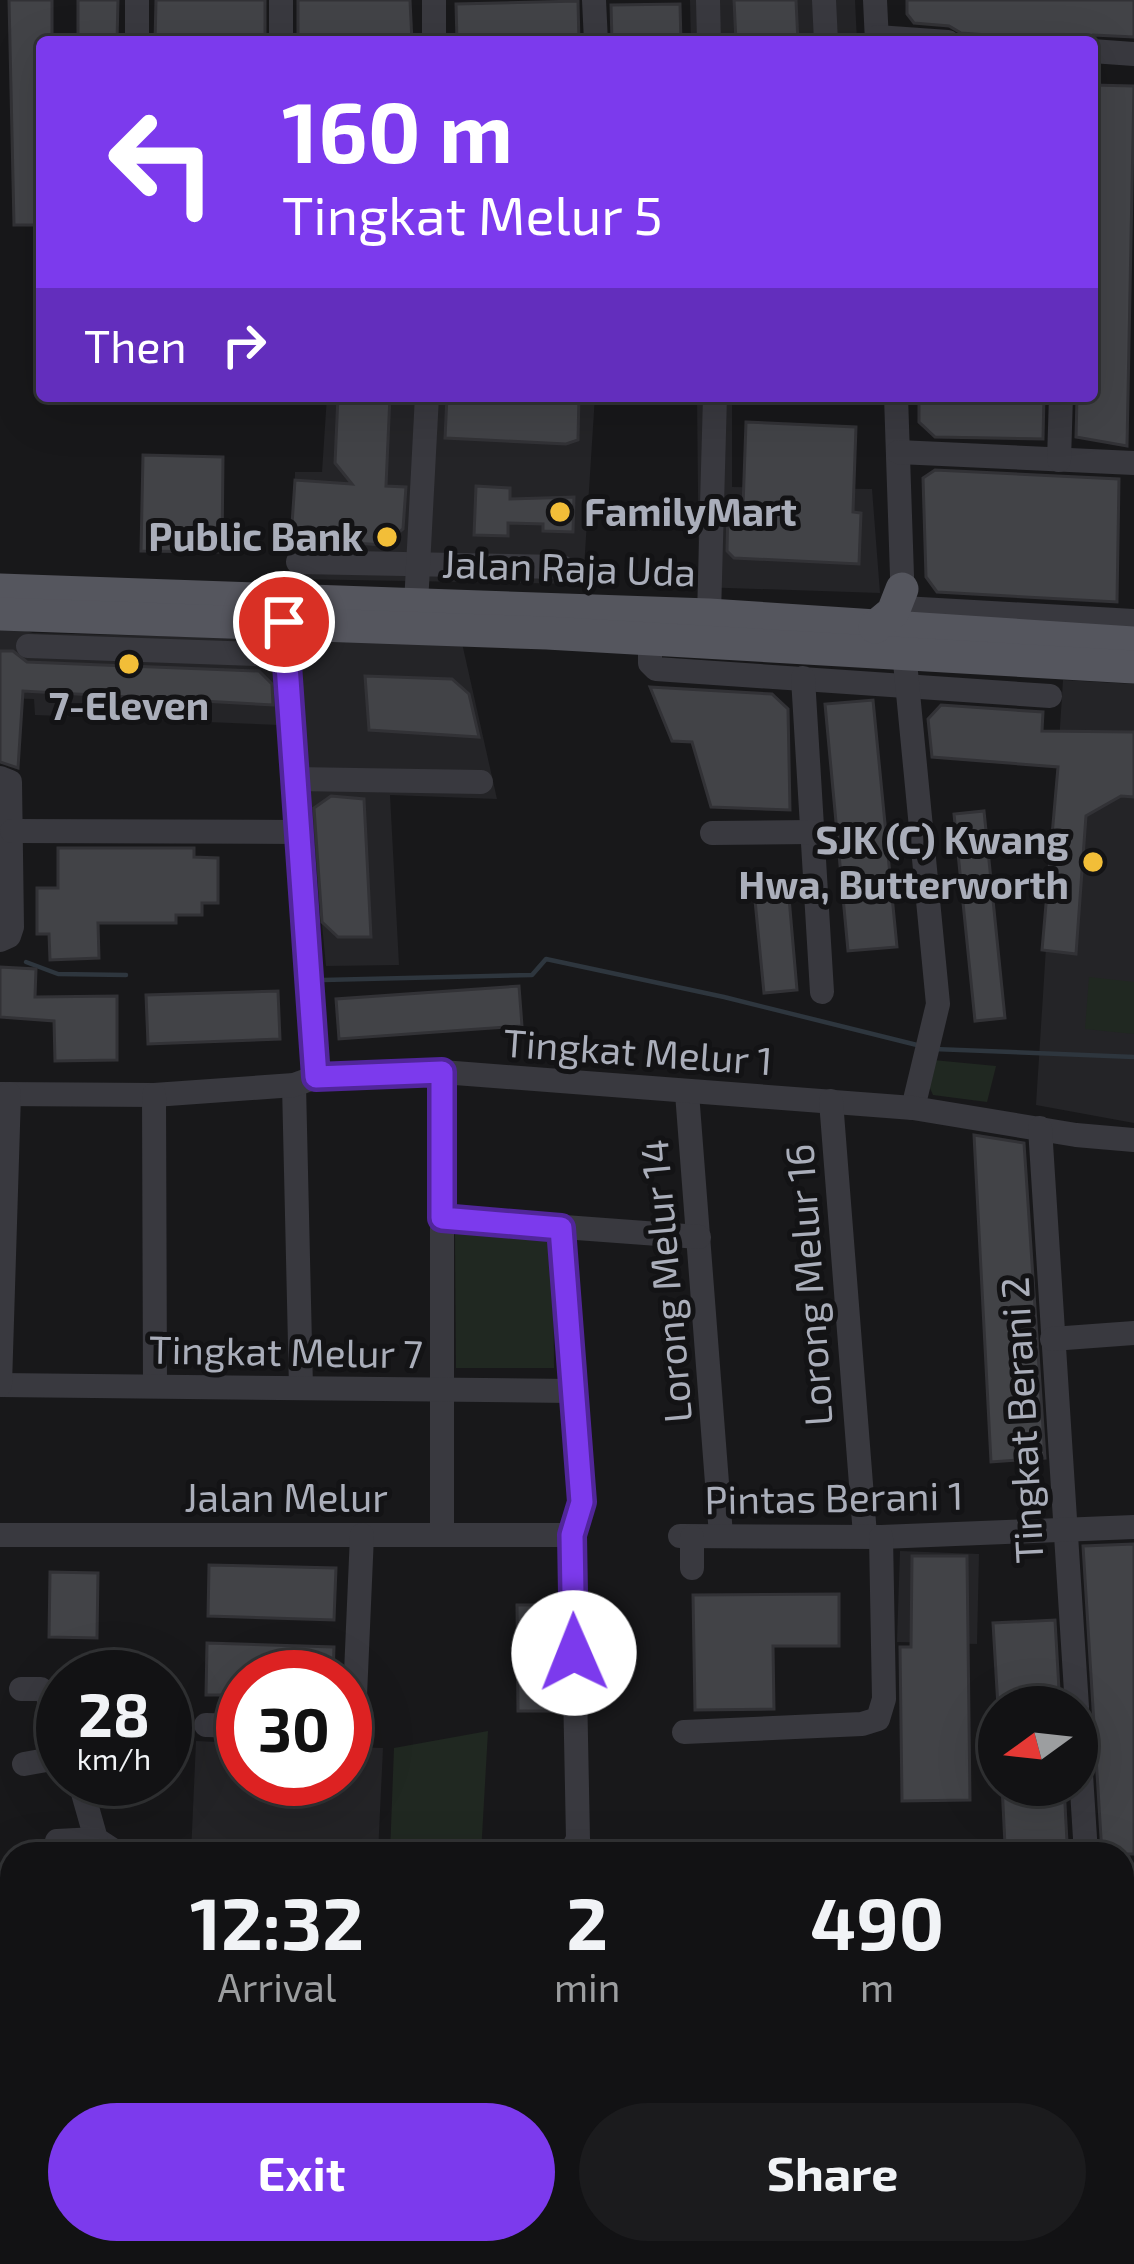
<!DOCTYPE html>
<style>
:root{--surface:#121214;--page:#1b1b1d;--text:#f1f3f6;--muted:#9c9ea0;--line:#313234;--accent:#7c3aed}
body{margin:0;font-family:"Exo 2",sans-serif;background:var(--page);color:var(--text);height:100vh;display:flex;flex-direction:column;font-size:45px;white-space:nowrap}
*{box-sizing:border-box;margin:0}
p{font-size:39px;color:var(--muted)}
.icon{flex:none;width:66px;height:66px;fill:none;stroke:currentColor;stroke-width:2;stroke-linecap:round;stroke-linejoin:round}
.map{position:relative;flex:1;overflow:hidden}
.side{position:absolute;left:0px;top:1842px;width:1134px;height:423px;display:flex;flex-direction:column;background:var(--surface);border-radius:36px 36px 0 0;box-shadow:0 12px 48px #0002,0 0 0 3px var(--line)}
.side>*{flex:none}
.guide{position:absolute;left:36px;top:36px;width:1062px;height:366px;border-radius:12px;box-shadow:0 12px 48px #0002,0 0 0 3px var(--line);background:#7c3aed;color:#fff;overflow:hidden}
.needle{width:78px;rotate:255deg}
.controls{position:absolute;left:978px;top:1686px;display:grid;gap:24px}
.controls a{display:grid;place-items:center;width:120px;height:120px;border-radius:50%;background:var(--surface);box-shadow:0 12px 48px #0002,0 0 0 3px var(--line);font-size:60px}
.speed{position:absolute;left:36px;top:1650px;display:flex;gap:24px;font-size:60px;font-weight:700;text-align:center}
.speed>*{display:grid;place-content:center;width:156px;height:156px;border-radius:50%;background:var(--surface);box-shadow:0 12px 48px #0002,0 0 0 3px var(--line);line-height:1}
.speed small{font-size:30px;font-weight:400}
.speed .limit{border:18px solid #d22;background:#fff;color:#111}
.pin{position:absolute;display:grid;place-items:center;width:102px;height:102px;color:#fff;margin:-51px;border:6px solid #fff;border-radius:50%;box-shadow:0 3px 12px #0007}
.me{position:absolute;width:132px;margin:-66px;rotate:359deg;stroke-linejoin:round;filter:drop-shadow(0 0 9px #0008)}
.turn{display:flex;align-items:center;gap:42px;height:252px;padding:0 48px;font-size:54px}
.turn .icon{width:156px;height:156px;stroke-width:2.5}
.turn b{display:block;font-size:84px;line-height:102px}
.then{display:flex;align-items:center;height:114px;padding:0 48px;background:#0003;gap:24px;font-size:45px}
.eta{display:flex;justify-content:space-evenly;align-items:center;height:204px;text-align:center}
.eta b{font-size:72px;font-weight:700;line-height:84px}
.button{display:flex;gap:24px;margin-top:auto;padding:24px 48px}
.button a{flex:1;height:138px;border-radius:72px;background:var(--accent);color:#fff;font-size:48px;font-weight:700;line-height:138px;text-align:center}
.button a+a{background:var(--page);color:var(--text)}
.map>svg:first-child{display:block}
.built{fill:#242427}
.green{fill:#202821}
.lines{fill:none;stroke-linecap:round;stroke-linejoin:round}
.stream{stroke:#2e363e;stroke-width:4.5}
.river{stroke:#2e363e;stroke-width:30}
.building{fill:#424347;stroke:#323236;stroke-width:3}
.minor{stroke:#39393f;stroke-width:24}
.major{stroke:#55565e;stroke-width:33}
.route-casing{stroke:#51269a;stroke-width:30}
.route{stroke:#7c3aed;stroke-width:21}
.poi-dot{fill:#f2be38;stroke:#131315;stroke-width:4.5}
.labels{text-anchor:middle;stroke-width:10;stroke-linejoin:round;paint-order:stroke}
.poi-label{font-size:39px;font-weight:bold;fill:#aaaeba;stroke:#131315;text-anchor:end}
.street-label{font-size:39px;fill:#aaaeba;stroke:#131315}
</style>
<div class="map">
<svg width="1134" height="2264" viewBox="0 0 1134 2264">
<rect width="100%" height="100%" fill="#18181a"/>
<g class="built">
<polygon points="690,0 855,0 857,42 691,42"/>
<polygon points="327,396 595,396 583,584 292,579 295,472 322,472"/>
<polygon points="697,396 732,396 732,487 872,489 880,593 699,587"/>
<polygon points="0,623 33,633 462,643 497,799 390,795 399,965 326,966 303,726 35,715 34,699 0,698"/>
<polygon points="1063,680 1134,684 1134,1123 1036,1105"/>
<polygon points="900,1551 979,1554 977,1644 897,1642"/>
<polygon points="196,1741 243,1743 243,1779 345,1779 345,1747 383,1748 378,1854 191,1854"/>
<polygon points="173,2253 321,2253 321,2264 172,2264"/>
</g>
<g class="green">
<polygon points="1089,977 1134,982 1134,1034 1085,1029"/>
<polygon points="933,1060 996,1066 987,1102 933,1095 929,1086"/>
<polygon points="455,1234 553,1234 554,1368 456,1368"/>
<polygon points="488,1731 481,1854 390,1854 394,1748"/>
</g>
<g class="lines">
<g class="stream">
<polyline points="26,962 58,974 126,975"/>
<polyline points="323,980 532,975 546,959 724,997 917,1045"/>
<polyline points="934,1049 1134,1057"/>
</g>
<polyline class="river" points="996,2253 1000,2264"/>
</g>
<g class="building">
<polygon points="9,0 52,0 52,42 42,42 42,225 14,225"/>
<polygon points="78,0 118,0 117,42 78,42"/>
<polygon points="156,0 265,0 265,42 155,42"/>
<polygon points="298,0 410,0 412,42 298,42"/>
<polygon points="734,0 796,0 798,42 736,42"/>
<polygon points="907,0 1134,0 1134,37 1093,35 1080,40 1054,40 961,33 949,26 914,23 907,14"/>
<polygon points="578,1 579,42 457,42 456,4"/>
<polygon points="680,4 681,42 612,42 611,5"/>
<polygon points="1092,85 1134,86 1127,446 1076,437 1077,396 1092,396"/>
<polygon points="338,396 390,396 386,486 406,487 403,529 384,545 291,539 295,480 352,484 335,463"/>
<polygon points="447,396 579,396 578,440 566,444 445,438"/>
<polygon points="919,396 1044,396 1043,439 935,437 919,422"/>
<polygon points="746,422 856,427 853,512 861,513 859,564 734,558 727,551 728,507 743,507"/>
<polygon points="143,455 223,457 222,552 141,551"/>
<polygon points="935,470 1119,479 1117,602 937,592 926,577 923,478"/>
<polygon points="476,486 510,488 510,499 574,497 573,532 543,531 543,524 508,523 508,536 474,535"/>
<polygon points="0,651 13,651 27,662 259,671 272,684 273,705 23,691 18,768 0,762"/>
<polygon points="365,676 452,679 469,694 479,737 369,730"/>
<polygon points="650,687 772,694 788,709 790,810 711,807 692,742 672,741"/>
<polygon points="873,700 897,947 848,951 825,704"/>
<polygon points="941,705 1043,712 1042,731 1134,732 1134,797 1121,796 1086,816 1076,954 1042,950 1058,767 932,757 928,719"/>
<polygon points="331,796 364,799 371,937 338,937 322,922 314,808"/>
<polygon points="984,811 1005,1018 975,1021 954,814"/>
<polygon points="58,848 194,848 194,857 218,858 218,903 202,903 202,915 176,915 176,923 98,923 99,958 50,960 49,934 37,934 37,888 58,888"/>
<polygon points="788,886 797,990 764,993 754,890"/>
<polygon points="0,967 36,969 35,997 117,996 117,1060 55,1061 54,1021 0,1017"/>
<polygon points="519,986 522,1026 339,1039 336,999"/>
<polygon points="278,991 280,1039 148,1044 146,995"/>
<polygon points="974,1135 1024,1143 1045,1458 991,1462"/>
<polygon points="1134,1544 1134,1854 1102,1854 1083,1546"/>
<polygon points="912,1556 967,1556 970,1800 902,1801 900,1647 911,1647"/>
<polygon points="209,1565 336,1568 334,1620 208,1616"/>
<polygon points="50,1572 98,1573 97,1638 49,1637"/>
<polygon points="839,1594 839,1646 773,1646 774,1709 695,1710 693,1595"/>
<polygon points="517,1605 557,1605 559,1711 518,1711"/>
<polygon points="1055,1620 1060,1707 998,1707 993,1623"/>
<polygon points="207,1643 334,1647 333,1677 243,1677 243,1695 206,1695"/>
<polygon points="1002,1785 1064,1785 1067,1842 1005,1845"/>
</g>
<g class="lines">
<g class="minor">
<polyline points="281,0 281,42"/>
<polyline points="434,0 434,42"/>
<polyline points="594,0 596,42"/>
<polyline points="708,0 709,42"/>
<polyline points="824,0 826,42"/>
<polyline points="875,0 877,42"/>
<polyline points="877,37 948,42"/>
<polyline points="137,42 137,0"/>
<polyline points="1092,51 1134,54"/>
<polyline points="896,396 903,606"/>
<polyline points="898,452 1134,463"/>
<polyline points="1059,460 1061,396"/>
<polyline points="298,562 562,567"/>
<polyline points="416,604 427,396"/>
<polyline points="903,608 1134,621"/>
<polyline points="709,615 715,396"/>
<polyline points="284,622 316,1077"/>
<polyline points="650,640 650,663 656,669 1050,696"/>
<polyline points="903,641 938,1004 913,1108"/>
<polyline points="28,646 286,655"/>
<polyline points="803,678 822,992"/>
<polyline points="0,778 10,782 12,927 9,936 0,940"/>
<polyline points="295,779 481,782"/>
<polyline points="12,831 299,832"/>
<polyline points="712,833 812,832"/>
<polyline points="442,1072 442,1535"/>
<polyline points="294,1085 301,1388"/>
<polyline points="687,1093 721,1535"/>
<polyline points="0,1094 154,1095 294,1085 316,1077 442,1072 913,1108 1076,1135 1134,1140"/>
<polyline points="154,1095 155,1386"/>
<polyline points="831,1101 865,1535"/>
<polyline points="1040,1128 1077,1707"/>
<polyline points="442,1218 699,1237"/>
<polyline points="561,1228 582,1502 572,1535 578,1839 573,1848 562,1854"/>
<polyline points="1052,1339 1134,1333"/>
<polyline points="0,1385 571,1391"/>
<polyline points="0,1385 9,1094"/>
<polyline points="0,1535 572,1535"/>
<polyline points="680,1536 881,1537 1134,1527"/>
<polyline points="692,1537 692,1568"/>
<polyline points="21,1689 41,1689 48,1695 55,1741 63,1757"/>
<polyline points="1077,1711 1086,1854"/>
<polyline points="206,1725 243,1726"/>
<polyline points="345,1727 354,1719 362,1535"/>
<polyline points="684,1732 862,1724 878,1719 884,1699 881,1537"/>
<polyline points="24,1764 63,1757"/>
<polyline points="79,1779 96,1839 119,1854"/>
<polyline points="57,1841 96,1839"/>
<polyline points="1122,2065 1134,2065"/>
<polyline points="828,2253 832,2264"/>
<polyline points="530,2264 531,2253"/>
<polyline points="1096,2264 1096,2253"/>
</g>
<g class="major">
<polyline points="0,590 709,615 1134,643"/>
<polyline points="0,614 547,633 1134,667"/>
<polyline points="875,627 893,612 902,589"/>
</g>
</g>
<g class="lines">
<g class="route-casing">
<polyline id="route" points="284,622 316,1077 442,1072 442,1218 561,1228 582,1502 572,1535 574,1653"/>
</g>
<use href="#route" class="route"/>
</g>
<g class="poi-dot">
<circle cx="560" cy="512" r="12"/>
<circle cx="387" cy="537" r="12"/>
<circle cx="129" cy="664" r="12"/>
<circle cx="1093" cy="862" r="12"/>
</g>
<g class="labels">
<g class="poi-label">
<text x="584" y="526" text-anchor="start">FamilyMart</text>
<text x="363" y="551">Public Bank</text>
<text x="129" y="720" text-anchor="middle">7-Eleven</text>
<text x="1069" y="854">SJK (C) Kwang<tspan x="1069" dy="45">Hwa, Butterworth</tspan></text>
</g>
<g class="street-label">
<text transform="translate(569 568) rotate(2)" y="14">Jalan Raja Uda</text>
<text transform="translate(638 1052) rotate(4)" y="14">Tingkat Melur 1</text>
<text transform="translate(666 1281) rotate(-95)" y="14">Lorong Melur 14</text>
<text transform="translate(809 1285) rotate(-94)" y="14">Lorong Melur 16</text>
<text transform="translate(286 1352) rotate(1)" y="14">Tingkat Melur 7</text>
<text transform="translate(1022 1420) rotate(-93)" y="14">Tingkat Berani 2</text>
<text x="286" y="1512">Jalan Melur</text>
<text transform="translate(834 1498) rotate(-1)" y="14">Pintas Berani 1</text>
</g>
</g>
</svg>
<div class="controls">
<a><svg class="needle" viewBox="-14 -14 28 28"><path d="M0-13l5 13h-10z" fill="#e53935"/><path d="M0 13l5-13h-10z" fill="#9c9ea0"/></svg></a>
</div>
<div class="speed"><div>28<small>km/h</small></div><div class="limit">30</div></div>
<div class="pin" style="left:284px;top:622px;background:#d93025"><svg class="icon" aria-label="arrive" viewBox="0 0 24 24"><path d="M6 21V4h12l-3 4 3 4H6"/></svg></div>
<svg class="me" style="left:574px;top:1653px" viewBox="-20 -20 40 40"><circle r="19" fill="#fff"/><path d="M0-13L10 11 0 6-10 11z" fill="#7c3aed"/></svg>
<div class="guide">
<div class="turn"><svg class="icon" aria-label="left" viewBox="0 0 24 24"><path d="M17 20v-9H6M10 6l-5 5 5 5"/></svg><div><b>160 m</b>Tingkat Melur 5</div></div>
<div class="then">Then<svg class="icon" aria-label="right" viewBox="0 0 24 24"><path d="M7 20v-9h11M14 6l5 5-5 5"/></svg></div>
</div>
<section class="side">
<div class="eta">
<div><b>12:32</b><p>Arrival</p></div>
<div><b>2</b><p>min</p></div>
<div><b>490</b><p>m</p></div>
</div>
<div class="button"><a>Exit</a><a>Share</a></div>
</section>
</div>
